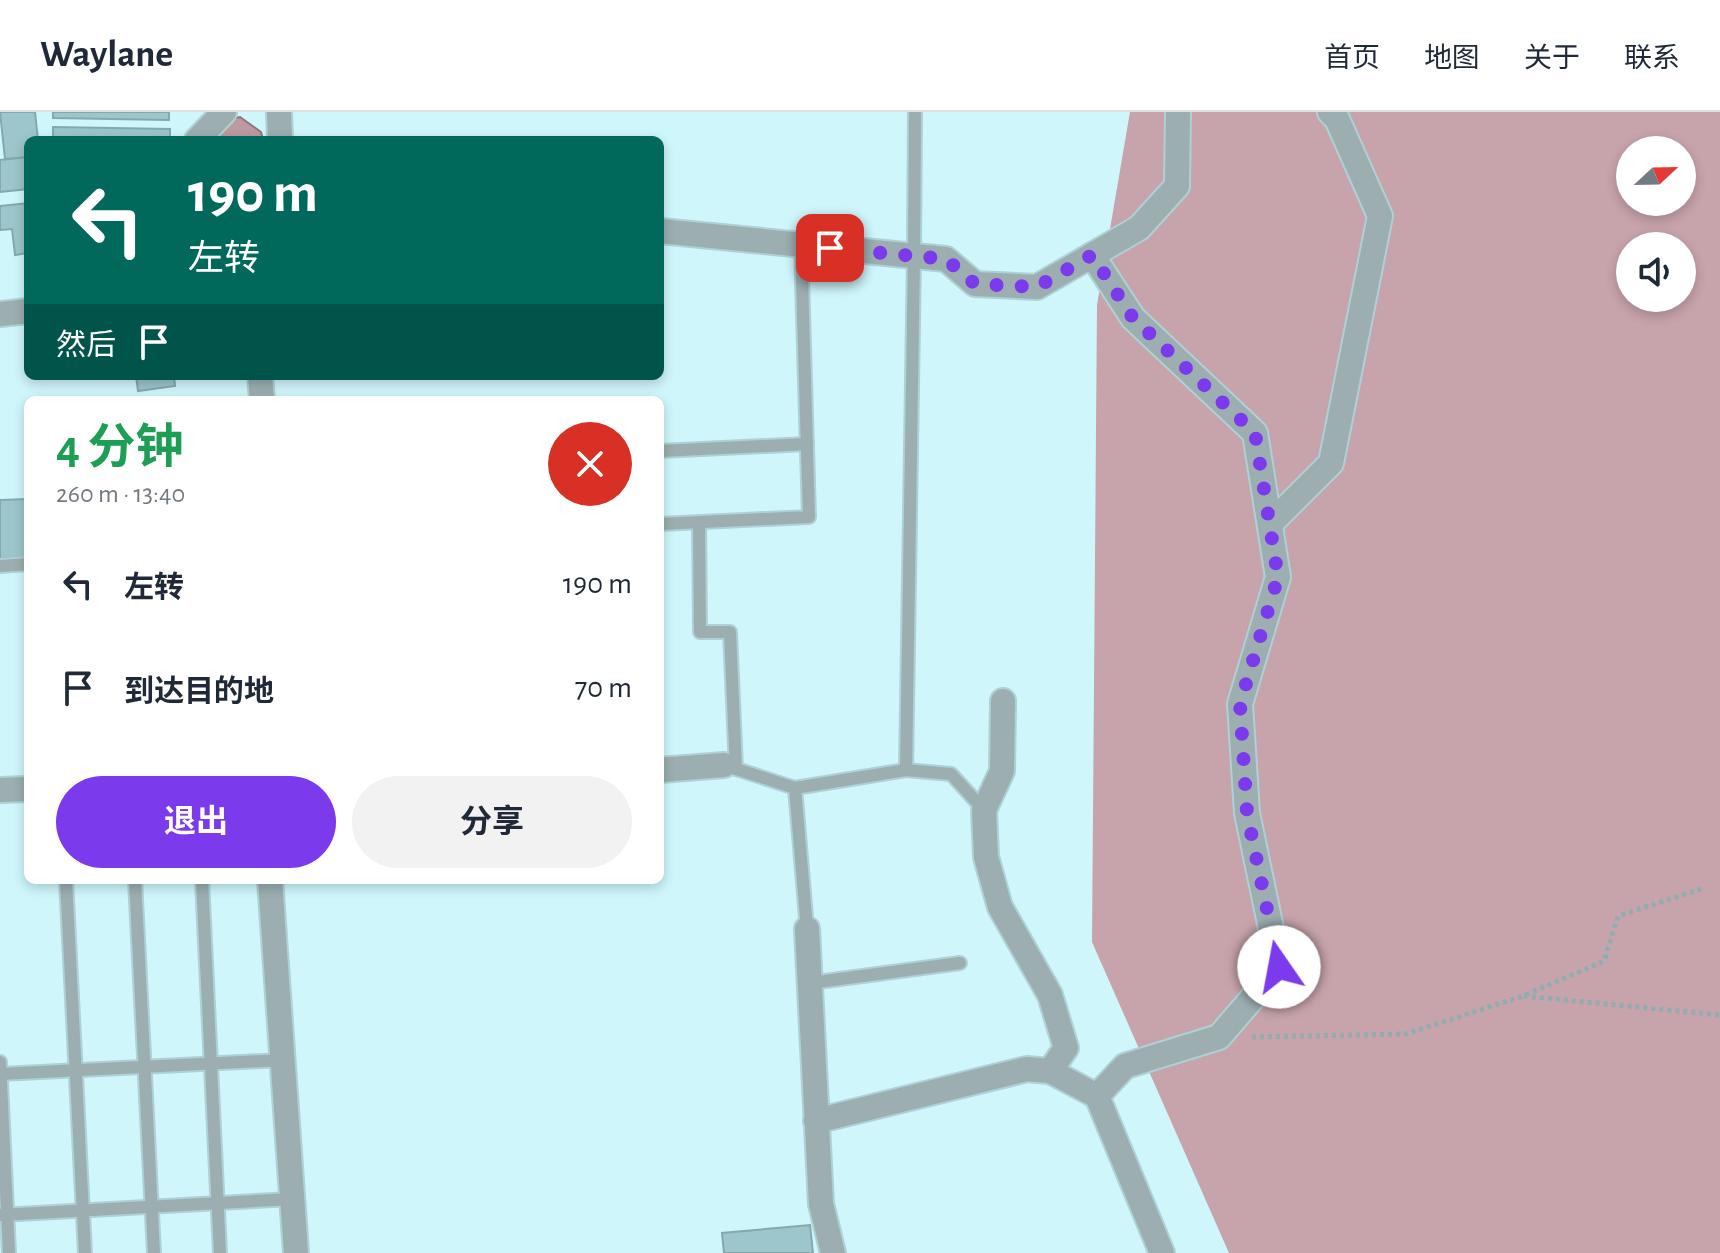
<!DOCTYPE html>
<html lang="zh">
<meta charset="utf-8">
<style>
:root{--surface:#fff;--page:#f2f2f3;--text:#1f2937;--muted:#747a83;--line:#e0e1e3;--accent:#7c3aed}
body{margin:0;font-family:"Alegreya Sans","Noto Sans SC",sans-serif;background:var(--page);color:var(--text);height:100vh;display:flex;flex-direction:column;font-size:30px;white-space:nowrap}
*{box-sizing:border-box;margin:0}
p{font-size:26px;color:var(--muted)}
.icon{flex:none;width:44px;height:44px;fill:none;stroke:currentColor;stroke-width:2;stroke-linecap:round;stroke-linejoin:round}
.map{position:relative;flex:1;overflow:hidden}
.details{position:absolute;left:24px;top:284px;width:640px;height:488px;display:flex;flex-direction:column;background:var(--surface);border-radius:12px;box-shadow:0 4px 12px #0003}
.details>*{flex:none}
.top-card{position:absolute;left:24px;top:24px;width:640px;height:244px;border-radius:12px;box-shadow:0 4px 12px #0003;background:#00695c;color:#fff;overflow:hidden}
.needle{width:52px;rotate:68deg}
.tools{position:absolute;left:1616px;top:24px;display:grid;gap:16px}
.tools a{display:grid;place-items:center;width:80px;height:80px;border-radius:50%;background:var(--surface);box-shadow:0 4px 12px #0003;font-size:40px}
.pin{position:absolute;display:grid;place-items:center;width:68px;height:68px;color:#fff;margin:-34px;border-radius:16px;box-shadow:0 4px 12px #0006}
.me{position:absolute;width:88px;margin:-44px;rotate:348deg;stroke-linejoin:round;filter:drop-shadow(0 0 6px #0008)}
.turn{display:flex;align-items:center;gap:28px;height:168px;padding:0 32px;font-size:36px}
.turn .icon{width:104px;height:104px;stroke-width:2.5}
.turn b{display:block;font-size:56px;line-height:68px}
.then{display:flex;align-items:center;height:76px;padding:0 32px;background:#0003;gap:16px;font-size:30px}
.round{display:grid;place-items:center;flex:none;width:84px;height:84px;border-radius:42px;background:var(--page)}
.overview{display:flex;align-items:center;justify-content:space-between;height:136px;padding:0 32px}
h1{font-size:48px;font-weight:700;line-height:60px;color:#1e9e55}
.button{display:flex;gap:16px;margin-top:auto;padding:16px 32px}
.button a{flex:1;height:92px;border-radius:48px;background:var(--accent);color:#fff;font-size:32px;font-weight:700;line-height:92px;text-align:center}
.button a+a{background:var(--page);color:var(--text)}
ul{padding:0;list-style:none}
li{display:flex;align-items:center;gap:24px;height:104px;padding:0 32px}
li div{flex:1}
li b{display:block;font-size:30px}
li em{font-style:normal}
header{display:flex;align-items:center;gap:48px;box-sizing:border-box;height:112px;padding:0 40px;background:var(--surface);border-bottom:2px solid var(--line)}
header strong{font-size:38px}
nav{display:flex;gap:44px;margin-inline-start:auto;font-size:28px}
.map>svg:first-child{display:block}
.forest{fill:#c7a3ab;fill-rule:evenodd}
.water{fill:#bd99a0;stroke:#8c777d;stroke-width:2}
.building{fill:#9cc6cb;stroke:#83a9ae;stroke-width:2}
.lines{fill:none;stroke-linecap:round;stroke-linejoin:round}
.service-casing{stroke:#add1d5;stroke-width:16}
.minor-casing{stroke:#add1d5;stroke-width:28}
.path{stroke:#8eaeb2;stroke-width:5;stroke-dasharray:4 4;stroke-linecap:butt}
.service{stroke:#9caeb0;stroke-width:12}
.minor{stroke:#9caeb0;stroke-width:24}
.route{stroke:#7c3aed;stroke-width:14;stroke-dasharray:0 25.2}
</style>
<header>
<strong>Waylane</strong>
<nav><a>首页</a><a>地图</a><a>关于</a><a>联系</a></nav>
</header>
<div class="map">
<svg width="1720" height="1141" viewBox="0 0 1720 1141">
<rect width="100%" height="100%" fill="#cef6fb"/>
<path class="forest" d="M1130,0H1720V1141H1229L1092,830L1097,193ZM1630,38H1682V90H1630ZM1630,134H1682V186H1630Z"/>
<polygon class="water" points="240,5 261,20 263,28 211,28 219,9"/>
<g class="building">
<polygon points="0,0 35,0 38,28 28,28 28,45 5,47"/>
<polygon points="53,0 169,0 169,8 53,6"/>
<polygon points="53,15 170,17 170,28 53,28"/>
<polygon points="28,45 28,77 0,80 0,48"/>
<polygon points="28,91 28,141 15,143 12,117 0,118 0,94"/>
<polygon points="136,264 174,264 175,274 138,279"/>
<polygon points="28,387 28,445 0,447 0,388"/>
<polygon points="810,1113 813,1141 724,1141 722,1121"/>
</g>
<g class="lines">
<g class="service-casing">
<g id="service">
<polyline points="660,339 807,332"/>
<polyline points="699,411 700,520 730,520 736,657"/>
<polyline points="660,412 809,405 801,133"/>
<polyline points="0,454 28,452"/>
<polyline points="724,653 795,676 906,658 951,662 984,698"/>
<polyline points="906,658 914,144 915,0"/>
<polyline points="795,676 807,817"/>
<polyline points="66,768 85,1141"/>
<polyline points="135,768 154,1141"/>
<polyline points="202,768 220,1141"/>
<polyline points="810,871 960,851"/>
<polyline points="0,950 9,1141"/>
<polyline points="0,962 282,948"/>
<polyline points="0,1103 292,1087"/>
</g>
</g>
<g class="minor-casing">
<g id="minor">
<polyline points="279,0 280,28"/>
<polyline points="197,28 224,0"/>
<polyline points="660,119 946,147 975,172 1037,175 1139,116 1177,74 1178,0"/>
<polyline points="1092,143 1133,206 1255,321 1278,465 1240,592 1247,701 1279,855 1219,925 1125,954 1097,984"/>
<polyline points="0,202 28,199"/>
<polyline points="260,264 262,288"/>
<polyline points="1270,412 1331,351 1380,104 1337,7 1330,0"/>
<polyline points="1003,589 1002,659 984,698 986,745 1000,795 1050,883 1066,936 1050,959"/>
<polyline points="660,658 724,653"/>
<polyline points="0,678 28,677"/>
<polyline points="270,768 296,1141"/>
<polyline points="807,817 821,1092 833,1141"/>
<polyline points="816,1009 1027,957 1050,959 1097,984 1162,1141"/>
</g>
</g>
<g class="path">
<polyline points="1524,884 1720,903"/>
<polyline points="1252,925 1406,922 1523,884 1604,849 1618,804 1701,777"/>
</g>
<use href="#service" class="service"/>
<use href="#minor" class="minor"/>
</g>
<g class="lines">
<polyline class="route" points="830,136 946,147 975,172 1037,175 1092,143 1133,206 1255,321 1278,465 1240,592 1247,701 1279,855"/>
</g>
</svg>
<div class="tools">
<a><svg class="needle" viewBox="-14 -14 28 28"><path d="M0-13l5 13h-10z" fill="#e53935"/><path d="M0 13l5-13h-10z" fill="#747a83"/></svg></a>
<a><svg class="icon" aria-label="sound" viewBox="0 0 24 24"><path d="M4 9h4l5-4v14l-5-4H4zM17 9q2 3 0 6"/></svg></a>
</div>
<div class="pin" style="left:830px;top:136px;background:#d93025"><svg class="icon" aria-label="arrive" viewBox="0 0 24 24"><path d="M6 21V4h12l-3 4 3 4H6"/></svg></div>
<svg class="me" style="left:1279px;top:855px" viewBox="-20 -20 40 40"><circle r="19" fill="#fff"/><path d="M0-13L10 11 0 6-10 11z" fill="#7c3aed"/></svg>
<div class="top-card">
<div class="turn"><svg class="icon" aria-label="left" viewBox="0 0 24 24"><path d="M17 20v-9H6M10 6l-5 5 5 5"/></svg><div><b>190 m</b>左转</div></div>
<div class="then">然后<svg class="icon" aria-label="arrive" viewBox="0 0 24 24"><path d="M6 21V4h12l-3 4 3 4H6"/></svg></div>
</div>
<section class="details">
<div class="overview"><div><h1>4 分钟</h1><p>260 m · 13:40</p></div><a class="round" style="background:#d93025;color:#fff"><svg class="icon" aria-label="close" viewBox="0 0 24 24"><path d="M6 6l12 12M18 6L6 18"/></svg></a></div>
<ul>
<li><svg class="icon" aria-label="left" viewBox="0 0 24 24"><path d="M17 20v-9H6M10 6l-5 5 5 5"/></svg><div><b>左转</b></div><em>190 m</em></li>
<li><svg class="icon" aria-label="arrive" viewBox="0 0 24 24"><path d="M6 21V4h12l-3 4 3 4H6"/></svg><div><b>到达目的地</b></div><em>70 m</em></li>
</ul>
<div class="button"><a>退出</a><a>分享</a></div>
</section>
</div>
